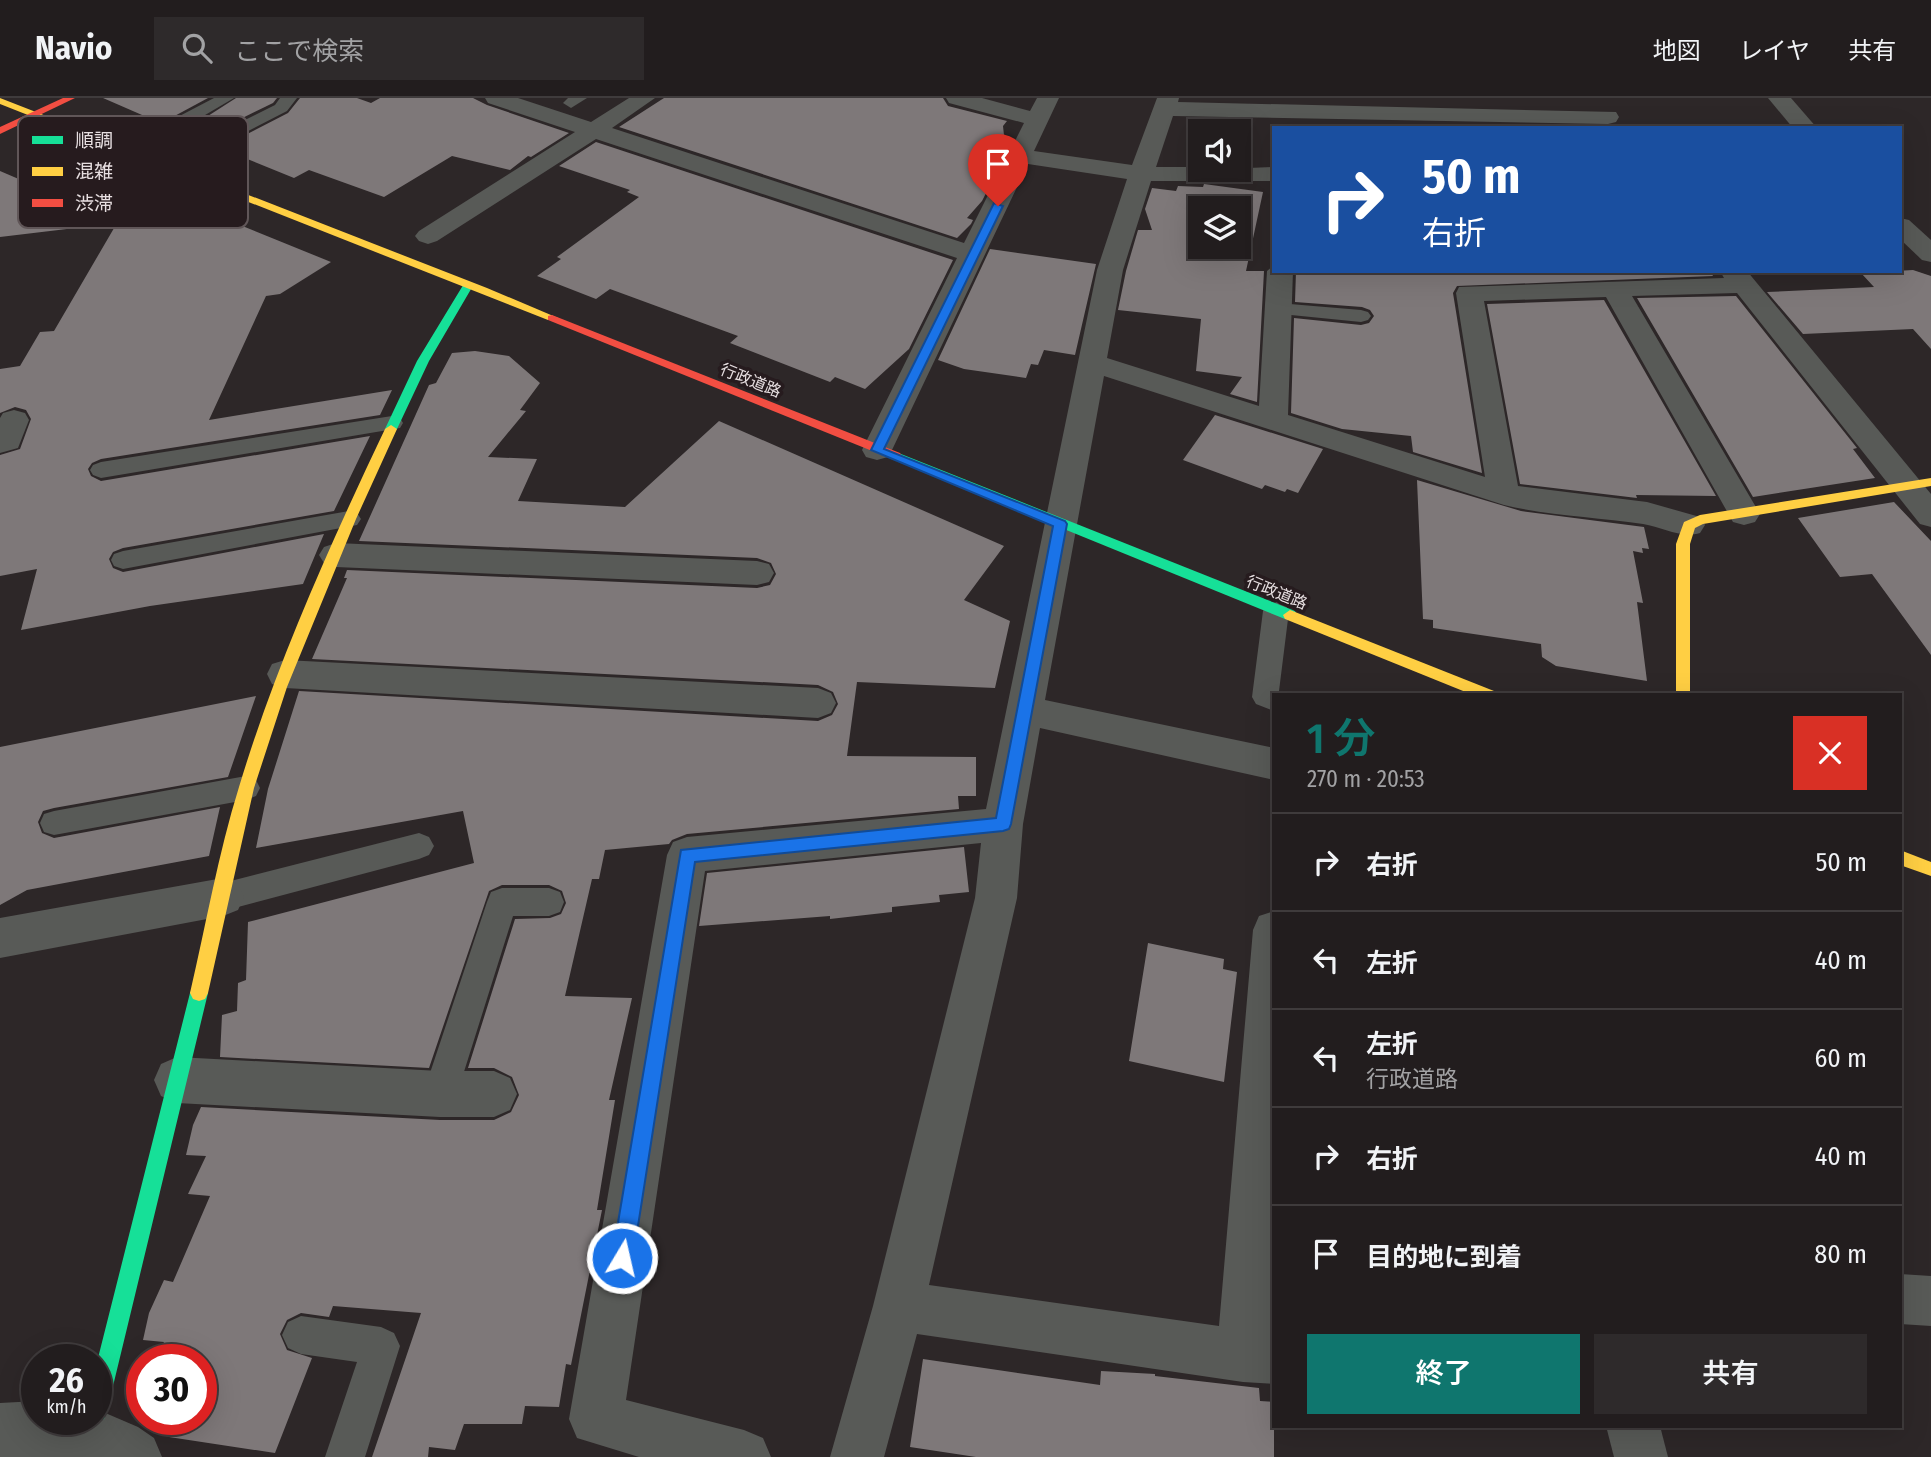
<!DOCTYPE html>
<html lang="ja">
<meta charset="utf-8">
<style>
:root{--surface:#221d1e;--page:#2e2a2b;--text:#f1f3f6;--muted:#a2a2a4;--line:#3f3b3c;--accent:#0f766e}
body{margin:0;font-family:"Fira Sans Condensed","Noto Sans JP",sans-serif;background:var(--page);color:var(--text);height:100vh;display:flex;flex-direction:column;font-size:26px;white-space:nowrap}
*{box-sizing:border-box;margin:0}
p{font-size:23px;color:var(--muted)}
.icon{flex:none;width:38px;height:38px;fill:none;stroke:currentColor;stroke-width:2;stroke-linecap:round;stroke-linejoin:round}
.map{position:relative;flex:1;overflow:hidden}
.side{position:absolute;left:1272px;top:595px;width:630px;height:735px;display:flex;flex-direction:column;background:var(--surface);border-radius:0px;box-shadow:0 7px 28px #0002,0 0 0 2px var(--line)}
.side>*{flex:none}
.hud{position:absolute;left:1272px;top:28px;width:630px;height:147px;border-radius:0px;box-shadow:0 7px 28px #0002,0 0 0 2px var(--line);background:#1a4fa0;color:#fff;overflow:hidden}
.controls{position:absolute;left:1188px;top:21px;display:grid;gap:14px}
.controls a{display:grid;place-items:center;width:63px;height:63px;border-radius:0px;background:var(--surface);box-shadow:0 7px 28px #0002,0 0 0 2px var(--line);font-size:35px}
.speed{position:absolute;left:21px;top:1246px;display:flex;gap:14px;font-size:35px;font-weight:700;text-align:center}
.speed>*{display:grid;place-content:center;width:91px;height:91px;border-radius:50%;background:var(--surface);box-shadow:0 7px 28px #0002,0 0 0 2px var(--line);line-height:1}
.speed small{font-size:18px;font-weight:400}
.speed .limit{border:10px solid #d22;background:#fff;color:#111}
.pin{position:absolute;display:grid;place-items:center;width:60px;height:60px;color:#fff;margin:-72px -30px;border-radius:50% 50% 50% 0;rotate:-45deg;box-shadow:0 0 7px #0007}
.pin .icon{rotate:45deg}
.me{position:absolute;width:77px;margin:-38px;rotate:9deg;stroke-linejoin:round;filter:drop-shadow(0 0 5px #0008)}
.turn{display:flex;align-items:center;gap:24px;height:147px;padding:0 35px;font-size:32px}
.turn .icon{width:91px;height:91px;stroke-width:2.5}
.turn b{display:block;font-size:49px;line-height:60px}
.round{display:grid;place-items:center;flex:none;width:74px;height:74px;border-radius:0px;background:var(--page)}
.head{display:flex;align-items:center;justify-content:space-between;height:119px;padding:0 35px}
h1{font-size:42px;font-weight:600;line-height:52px;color:var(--accent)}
.action{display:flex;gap:14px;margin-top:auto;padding:14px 35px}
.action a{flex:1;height:80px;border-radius:0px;background:var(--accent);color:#fff;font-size:28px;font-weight:600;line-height:80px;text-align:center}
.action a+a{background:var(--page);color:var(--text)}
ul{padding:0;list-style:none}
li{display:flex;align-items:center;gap:21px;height:98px;padding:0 35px;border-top:2px solid var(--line)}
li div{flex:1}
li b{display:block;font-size:26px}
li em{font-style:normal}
header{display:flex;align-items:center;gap:42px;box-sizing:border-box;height:98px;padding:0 35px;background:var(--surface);border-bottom:2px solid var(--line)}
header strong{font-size:33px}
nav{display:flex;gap:38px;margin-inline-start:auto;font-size:24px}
.search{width:490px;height:63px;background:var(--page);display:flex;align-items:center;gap:18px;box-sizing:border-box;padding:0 24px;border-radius:0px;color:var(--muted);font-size:26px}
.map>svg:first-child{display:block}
.building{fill:#7e7879;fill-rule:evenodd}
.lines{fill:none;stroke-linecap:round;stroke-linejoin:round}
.lane{fill:#585a57;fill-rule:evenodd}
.street{fill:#585a57;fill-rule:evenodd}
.fast{fill:#16e098;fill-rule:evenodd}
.slow{fill:#ffcf43;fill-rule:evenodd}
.jam{fill:#f24e42;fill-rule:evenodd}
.route{fill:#1a73e8;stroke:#114b97;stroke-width:2}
.labels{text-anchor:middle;stroke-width:7;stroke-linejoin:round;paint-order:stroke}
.far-street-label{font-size:16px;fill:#e7dfe1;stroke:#261b1e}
.key{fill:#261b1e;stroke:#605658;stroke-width:2}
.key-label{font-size:19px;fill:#e7dfe1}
</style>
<header>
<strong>Navio</strong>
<div class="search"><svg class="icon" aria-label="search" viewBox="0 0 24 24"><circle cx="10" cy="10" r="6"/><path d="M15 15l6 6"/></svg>ここで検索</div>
<nav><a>地図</a><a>レイヤ</a><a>共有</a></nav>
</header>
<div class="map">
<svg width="1931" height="1359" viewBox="0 0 1931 1359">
<rect width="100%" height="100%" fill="#2d2728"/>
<g class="building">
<polygon points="103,0 208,0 169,21 165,27"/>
<polygon points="236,0 277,0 273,5 214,34 192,38 183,34"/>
<polygon points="300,0 357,0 371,5 380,0 473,0 487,7 569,35 531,59 528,58 510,72 452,58 384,99 309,72 294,80 218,49 226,47 288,15"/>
<polygon points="664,0 943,0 948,8 1007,23 1003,28 1006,56 982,103 967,120 973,122 971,126 957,140 619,29"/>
<polygon points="596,44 953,162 909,251 865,291 835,279 830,284 730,245 738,238 610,191 596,201 537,178 561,161 557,159 639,99 627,94 630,92 559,68"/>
<polygon points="0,73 35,88 48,81 66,82 80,98 110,83 193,118 203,112 331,164 280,196 266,198 209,322 392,292 380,317 101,361 92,365 88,371 91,378 101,383 370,338 334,413 123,450 113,454 109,461 113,470 123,474 324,436 303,486 150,508 21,532 37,471 0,478 0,357 20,351 31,321 26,312 15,309 0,315 0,271 20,268 40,234 54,233 117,125 0,139"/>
<path d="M1204,86L1263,94L1246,173H1264L1257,304L1230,296L1242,279L1196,273L1201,221L1118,212L1126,173L1138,132H1152L1145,111L1152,90L1176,93L1178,88L1203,89ZM1200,110H1239V149H1200Z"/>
<polygon points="990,151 1096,166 1075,257 1044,252 1038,267 1031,266 1026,280 964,271 938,262"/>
<polygon points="1913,172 1931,178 1931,251 1913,231 1803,236 1767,194 1874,189 1861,175"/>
<polygon points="1296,173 1710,173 1713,178 1457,188 1453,195 1482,375 1413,354 1411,338 1342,331 1291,315 1294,220 1361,227 1369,225 1374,218 1370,212 1362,209 1295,204"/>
<polygon points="1736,198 1857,350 1853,351 1875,380 1753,399 1637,200"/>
<polygon points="1604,202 1716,398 1636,397 1637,400 1520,386 1487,206"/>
<polygon points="475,253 509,258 540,285 520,312 526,313 488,359 537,361 518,403 625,409 719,323 1004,448 964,502 1010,523 995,590 857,584 847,658 976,659 976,698 958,698 959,711 687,736 672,742 669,746 605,752 599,781 592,781 565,898 632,900 609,1002 615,1002 597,1112 602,1112 571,1267 566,1266 559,1309 525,1308 522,1326 464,1326 455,1352 429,1349 428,1359 372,1359 421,1215 333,1208 329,1219 301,1215 287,1222 280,1236 287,1252 312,1260 275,1355 169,1339 177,1321 201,1321 201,1267 204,1262 156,1262 164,1244 143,1242 149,1215 164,1182 173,1184 210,1098 188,1096 206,1058 186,1057 193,1027 201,1009 440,1022 494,1022 511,1014 519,997 512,979 494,970 468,970 515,821 550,820 561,816 566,805 562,793 549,787 502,787 489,793 429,970 220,959 222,917 237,913 238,885 246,882 248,824 474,765 463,713 256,750 268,691 299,593 818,623 832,617 838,606 833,594 818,587 312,561 347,480 344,480 347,472 757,490 770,487 776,476 771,465 757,460 359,443 429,287 436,285 452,255"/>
<polygon points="1215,317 1323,351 1298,395 1287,391 1285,394 1265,387 1262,391 1183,362"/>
<polygon points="1417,382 1521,413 1644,429 1649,451 1642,450 1643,455 1633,453 1643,505 1637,504 1647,583 1556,568 1542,559 1541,546 1433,530 1433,522 1423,521"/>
<polygon points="1894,404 1931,443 1931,557 1872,476 1840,479 1798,420"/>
<polygon points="256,598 228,679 54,710 43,713 38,724 42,735 54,740 220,709 209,758 27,792 0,807 0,649"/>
<polygon points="964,749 969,794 939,797 940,804 892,809 892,814 830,821 830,818 699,828 707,775"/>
<polygon points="1148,845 1224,861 1223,871 1237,874 1224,984 1129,963"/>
<polygon points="923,1261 1100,1287 1101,1273 1155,1276 1155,1278 1259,1290 1260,1303 1274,1304 1274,1359 976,1359 910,1349"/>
</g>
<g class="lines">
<g class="lane">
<polygon points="214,0 234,0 183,30 173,47 188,41 215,37 275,7 280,0 297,0 287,13 225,45 192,50 156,69 144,69 141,65 164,36 170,23"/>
<polygon points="568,0 587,0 571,10 563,5"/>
<polygon points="1278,205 1361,212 1368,214 1371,218 1368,222 1361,224 1271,215 1268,211 1271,207"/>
<polygon points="392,318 400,320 403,325 400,330 101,380 93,377 90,372 93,367 101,364"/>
<polygon points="349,413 357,415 361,421 357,427 123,471 114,468 111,462 114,456 123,453"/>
<polygon points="1276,504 1285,506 1289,513 1279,593 1285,597 1274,597 1274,613 1256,606 1252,599 1263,513 1267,506"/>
<polygon points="246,678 256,682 260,690 256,698 246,702 54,737 44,734 40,725 44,716 54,713"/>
<polygon points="419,735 429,739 434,748 429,757 419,761 223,813 212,809 208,799 212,789 223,785"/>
<polygon points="502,790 549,790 560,794 564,804 560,814 549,818 513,818 457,996 452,1008 440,1013 428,1008 423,996 487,804 491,794"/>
<polygon points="301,1218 381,1229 394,1235 400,1248 365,1359 325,1359 357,1264 301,1256 288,1250 282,1237 288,1224"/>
</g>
<g class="street">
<path d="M485,0H518L591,24L629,0H655L612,30L964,145L1024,25L949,5L946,0H982L1030,13L1037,0H1059L1034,53L1132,67L1157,0H1179L1178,4L1616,14L1619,19L1616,24L1608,26L1173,18L1156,69H1200V72L1274,69V83H1151L1123,172L1107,260L1259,308L1267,173L1274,167V173H1293L1288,317L1485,379L1456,195L1459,189L1724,180L1720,173H1747L1931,396V429L1920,426L1737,195L1632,198L1760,416L1755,424L1744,427L1733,424L1606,199L1484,203L1518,388L1647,404L1700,419L1705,427L1700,435C1681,441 1663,429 1643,426C1597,419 1550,418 1504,407L1104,278L1045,602L1274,650V682L1040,630L1023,726L1017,800L929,1187L1219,1228L1253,832L1259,818L1274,813V1178L1271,1234H1274V1286L1243,1284L917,1236L884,1359H830L873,1208L975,800L981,745L705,773L626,1302L744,1332L763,1340L771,1359H639L577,1340L569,1321L667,757L673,744L687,739L986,711L1097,172L1127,81L1028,66L892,352L888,359L877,362L866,359L862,352L957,160L596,41L437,143L428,146L419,143L415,138L419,133L575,34L488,5Z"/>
<polygon points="1768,0 1791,0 1817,30 1793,30"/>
<polygon points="1900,120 1909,122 1931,142 1931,164 1922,162 1900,141"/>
<polygon points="14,312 25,315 29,322 18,350 0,355 0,320 3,315"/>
<polygon points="336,445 757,463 769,466 774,475 769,484 757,487 336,469 324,465 319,457 324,449"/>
<polygon points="285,562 818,590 831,595 836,605 831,615 818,620 285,590 272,586 267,576 272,566"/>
<polygon points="223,780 238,786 244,799 238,812 223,818 0,860 0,820"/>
<polygon points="177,959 440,973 494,973 510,980 517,996 510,1012 494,1019 440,1019 177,1005 161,998 154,982 161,966"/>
<polygon points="1900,1176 1931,1178 1931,1228 1900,1226"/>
<polygon points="37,1303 37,1321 96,1321 96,1311 138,1329 154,1340 162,1359 0,1359 0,1305"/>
<polygon points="1606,1328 1660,1328 1668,1359 1614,1359"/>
</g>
<g class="fast">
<polygon points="465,184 474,186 429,263 397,331 391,335 387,334 385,331 417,263"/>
<polygon points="896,354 1295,513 1297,517 1295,521 1285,521 892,361 892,355"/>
<polygon points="199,887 205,889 208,895 107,1313 104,1321 96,1324 89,1321 96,1321 96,1268 190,895 193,889"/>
</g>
<g class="slow">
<polygon points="0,0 487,190 558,220 548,222 0,6"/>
<path d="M391,327L397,331L356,421L287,589L254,690L208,895L205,901L199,903L193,901L190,895C206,827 218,756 239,689C276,566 330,447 385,331Z"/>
<polygon points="1931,380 1931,388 1703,426 1695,430 1690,446 1690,597 1676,597 1676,446 1684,424 1700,417"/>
<polygon points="1290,512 1494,593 1496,597 1473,597 1285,521 1283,517"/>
<polygon points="1900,752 1931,764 1931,778 1900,767"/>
</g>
<g class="jam">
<polygon points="63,0 75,0 0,36 0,29"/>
<polygon points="552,217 900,355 902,358 896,362 892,361 548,222 548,218"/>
</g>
</g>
<polygon class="route" points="994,105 1003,108 884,351 1065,423 1067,426 1011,726 1009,731 1003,733 695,764 633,1160 630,1167 622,1170 615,1167 612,1160 681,752 996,720 1053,428 871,352"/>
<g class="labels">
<g class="far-street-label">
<text transform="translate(751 282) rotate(22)" y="6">行政道路</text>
<text transform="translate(1277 494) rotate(22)" y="6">行政道路</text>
</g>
</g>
<rect x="18" y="18" width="230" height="112" rx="10" class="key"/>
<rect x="32" y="38" width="31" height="8" fill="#16e098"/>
<rect x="32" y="69" width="31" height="9" fill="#ffcf43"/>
<rect x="32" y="101" width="31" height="8" fill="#f24e42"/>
<g class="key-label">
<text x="75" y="49">順調</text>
<text x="75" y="80">混雑</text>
<text x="75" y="112">渋滞</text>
</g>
</svg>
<div class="controls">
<a><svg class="icon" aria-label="sound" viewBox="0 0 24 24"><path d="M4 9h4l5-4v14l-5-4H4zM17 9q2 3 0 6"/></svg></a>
<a><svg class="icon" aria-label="layers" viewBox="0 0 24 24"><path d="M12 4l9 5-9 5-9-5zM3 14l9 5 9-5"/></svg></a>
</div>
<div class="speed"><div>26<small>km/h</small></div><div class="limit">30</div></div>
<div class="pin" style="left:998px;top:108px;background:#d93025"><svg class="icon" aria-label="arrive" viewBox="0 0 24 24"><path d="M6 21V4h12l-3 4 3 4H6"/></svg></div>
<svg class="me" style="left:622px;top:1160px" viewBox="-20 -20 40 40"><circle r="17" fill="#1a73e8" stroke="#fff" stroke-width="3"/><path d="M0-11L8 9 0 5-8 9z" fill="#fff"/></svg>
<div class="hud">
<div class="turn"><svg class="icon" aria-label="right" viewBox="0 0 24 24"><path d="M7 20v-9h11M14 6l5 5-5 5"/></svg><div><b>50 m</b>右折</div></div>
</div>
<section class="side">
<div class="head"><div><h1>1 分</h1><p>270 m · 20:53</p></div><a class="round" style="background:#d93025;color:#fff"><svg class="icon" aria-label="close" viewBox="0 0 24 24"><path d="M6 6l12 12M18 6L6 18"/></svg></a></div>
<ul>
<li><svg class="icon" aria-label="right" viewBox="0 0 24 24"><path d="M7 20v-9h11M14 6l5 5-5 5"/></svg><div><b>右折</b></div><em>50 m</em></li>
<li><svg class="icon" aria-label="left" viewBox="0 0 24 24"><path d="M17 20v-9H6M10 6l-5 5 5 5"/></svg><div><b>左折</b></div><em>40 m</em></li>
<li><svg class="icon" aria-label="left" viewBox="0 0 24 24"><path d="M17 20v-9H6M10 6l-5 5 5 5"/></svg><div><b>左折</b><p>行政道路</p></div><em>60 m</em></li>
<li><svg class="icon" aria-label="right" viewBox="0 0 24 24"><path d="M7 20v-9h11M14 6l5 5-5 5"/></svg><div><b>右折</b></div><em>40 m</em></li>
<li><svg class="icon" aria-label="arrive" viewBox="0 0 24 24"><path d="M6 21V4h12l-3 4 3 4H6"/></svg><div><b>目的地に到着</b></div><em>80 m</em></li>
</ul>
<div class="action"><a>終了</a><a>共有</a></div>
</section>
</div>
